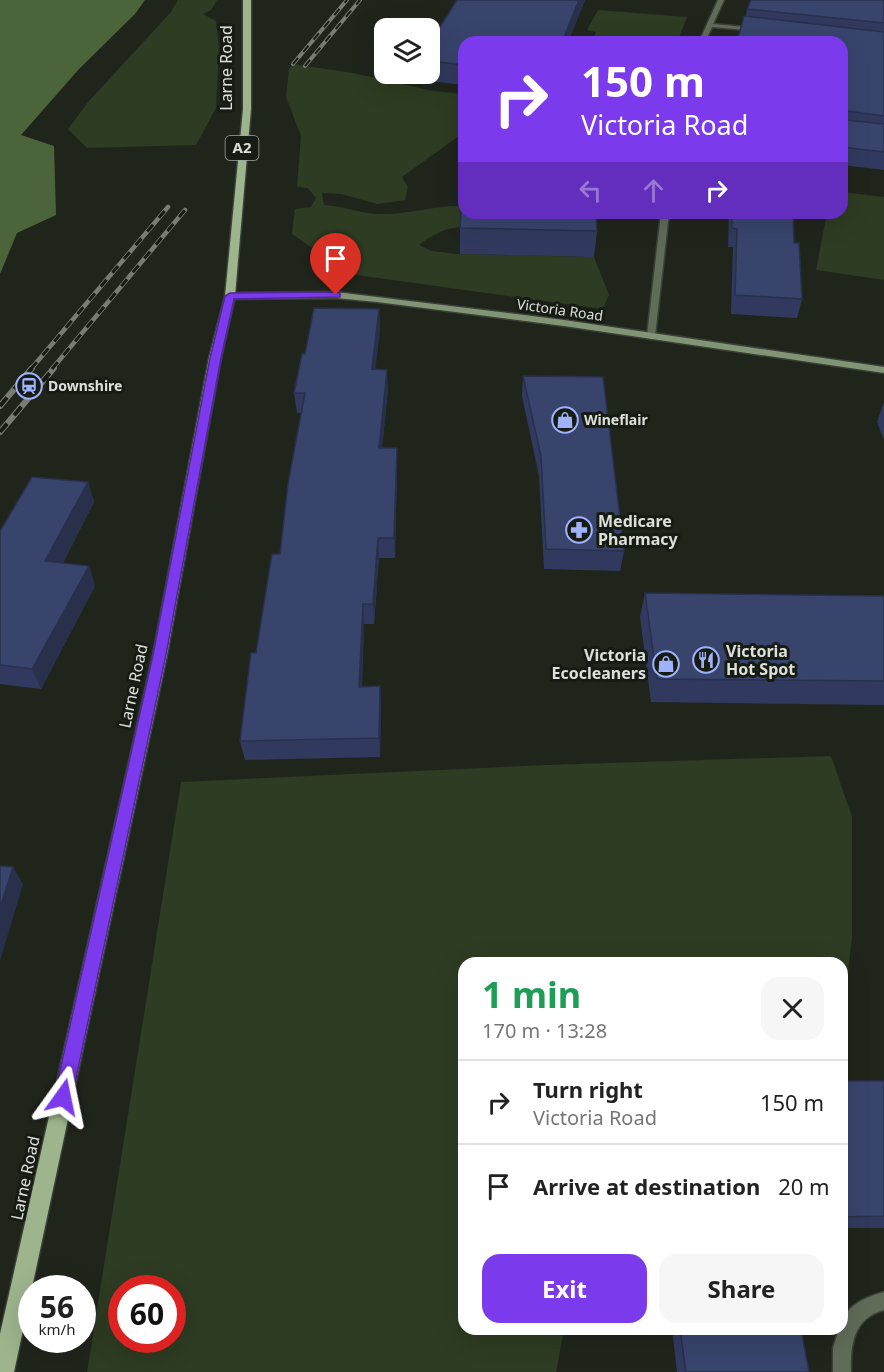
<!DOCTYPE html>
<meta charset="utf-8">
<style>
:root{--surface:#fff;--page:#f6f6f6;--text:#222;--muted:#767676;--line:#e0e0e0;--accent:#7c3aed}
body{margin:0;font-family:"Noto Sans",sans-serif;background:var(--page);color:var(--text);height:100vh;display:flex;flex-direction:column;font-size:22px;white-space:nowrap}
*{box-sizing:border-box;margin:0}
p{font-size:20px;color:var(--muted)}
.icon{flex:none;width:33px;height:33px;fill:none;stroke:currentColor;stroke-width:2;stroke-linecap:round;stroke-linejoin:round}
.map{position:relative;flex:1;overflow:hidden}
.side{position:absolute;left:458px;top:957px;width:390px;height:378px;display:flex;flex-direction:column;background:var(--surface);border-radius:18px;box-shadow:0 6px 24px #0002}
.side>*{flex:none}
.guide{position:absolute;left:458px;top:36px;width:390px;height:183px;border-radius:18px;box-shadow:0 6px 24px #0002;background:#7c3aed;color:#fff;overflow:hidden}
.fabs{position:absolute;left:374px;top:18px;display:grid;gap:12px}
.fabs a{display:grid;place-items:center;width:66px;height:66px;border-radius:12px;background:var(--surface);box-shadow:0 6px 24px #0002;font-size:30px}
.speed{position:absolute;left:18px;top:1275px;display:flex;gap:12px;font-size:30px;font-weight:700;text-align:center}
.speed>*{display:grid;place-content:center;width:78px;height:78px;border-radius:50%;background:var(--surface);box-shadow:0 6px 24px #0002;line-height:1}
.speed small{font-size:15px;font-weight:400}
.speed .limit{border:9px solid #d22;background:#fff;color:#111}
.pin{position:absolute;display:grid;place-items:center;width:51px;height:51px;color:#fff;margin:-62px -26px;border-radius:50% 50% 50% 0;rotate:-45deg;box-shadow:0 0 6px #0007}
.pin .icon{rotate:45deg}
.me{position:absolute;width:66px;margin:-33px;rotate:12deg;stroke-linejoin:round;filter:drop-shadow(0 0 4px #0008)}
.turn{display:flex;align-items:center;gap:21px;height:126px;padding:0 24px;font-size:27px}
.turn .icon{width:78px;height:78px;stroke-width:2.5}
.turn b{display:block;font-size:42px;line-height:51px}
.lanes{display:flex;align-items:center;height:57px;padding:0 24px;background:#0003;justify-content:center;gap:30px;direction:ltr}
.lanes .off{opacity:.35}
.round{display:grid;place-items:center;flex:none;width:63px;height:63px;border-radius:18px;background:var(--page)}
.head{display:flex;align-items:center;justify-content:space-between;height:102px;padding:0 24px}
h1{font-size:36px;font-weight:700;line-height:45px;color:#1e9e55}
.button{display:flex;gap:12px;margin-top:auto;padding:12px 24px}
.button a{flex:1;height:69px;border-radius:18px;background:var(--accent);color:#fff;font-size:24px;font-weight:700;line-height:69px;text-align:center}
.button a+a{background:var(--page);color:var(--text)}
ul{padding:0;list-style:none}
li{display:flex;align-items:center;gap:18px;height:84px;padding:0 24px;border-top:2px solid var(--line)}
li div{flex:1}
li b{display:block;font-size:22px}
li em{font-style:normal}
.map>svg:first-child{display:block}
.green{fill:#2d3c22;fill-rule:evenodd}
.water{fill:#4b6439}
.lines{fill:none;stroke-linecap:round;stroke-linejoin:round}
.street-casing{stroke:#3a3f37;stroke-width:3}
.secondary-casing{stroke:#3a3f37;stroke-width:3}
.primary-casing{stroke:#3a3f37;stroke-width:3}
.street{fill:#606b58;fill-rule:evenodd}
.secondary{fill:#829476;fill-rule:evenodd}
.primary{fill:#9db48d;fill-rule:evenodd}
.rail-far2-casing{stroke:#787c74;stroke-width:4}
.rail-far1-casing{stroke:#787c74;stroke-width:4.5}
.rail-casing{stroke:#787c74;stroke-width:6}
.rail-far2{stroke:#161b13;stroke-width:2;stroke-dasharray:8;stroke-linecap:butt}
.rail-far1{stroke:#161b13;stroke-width:3;stroke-dasharray:9;stroke-linecap:butt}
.rail{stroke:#161b13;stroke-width:4;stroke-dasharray:11;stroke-linecap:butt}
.wall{fill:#313a5e}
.shaded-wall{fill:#28304c}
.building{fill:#39446d;stroke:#28304c;stroke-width:1.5}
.route{fill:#7c3aed;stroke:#51269a;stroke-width:1.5}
.labels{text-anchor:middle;stroke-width:6;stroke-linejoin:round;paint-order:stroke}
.far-street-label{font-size:14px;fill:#dde0da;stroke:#161b13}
.far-poi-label{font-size:14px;font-weight:bold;fill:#dde0da;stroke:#161b13;text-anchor:start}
.shield{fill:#161b13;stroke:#a1a59e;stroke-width:1.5}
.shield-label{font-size:15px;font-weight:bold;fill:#dde0da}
.street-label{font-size:16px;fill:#dde0da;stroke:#161b13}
.poi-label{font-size:16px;font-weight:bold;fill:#dde0da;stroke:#161b13;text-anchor:start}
</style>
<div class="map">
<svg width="884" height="1372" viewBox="0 0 884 1372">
<rect width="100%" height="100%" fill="#20251c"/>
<g class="green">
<polygon points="178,0 217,0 211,10 203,14 216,21 219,48 216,108 196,145 87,148 68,129 89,101 171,12"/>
<polygon points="598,10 687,17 677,42 591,42 596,32 587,30"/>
<path d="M293,64L353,73L433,91L463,94V133L402,177L408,187L405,200L377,204L341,194L322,193L324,205C343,206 363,214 379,214C408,215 435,205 463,206L464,213L488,225C459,226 443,226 419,245L432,251L457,254L594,257L609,295L603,309L349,274L292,234L295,209L311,207L316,198L308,188L297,187L301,136L286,97L289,69Z"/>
<polygon points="842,192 884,197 884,280 816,270 827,213 842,213"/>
<path d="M831,756L852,817V937L845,999L842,1011V963H464V1329H564L556,1372H87L181,782L547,765ZM172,1288V1340H122V1288Z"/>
</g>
<polygon class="water" points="0,0 145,0 135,14 79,69 21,135 54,146 56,215 17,233 0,274"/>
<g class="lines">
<g class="street-casing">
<g id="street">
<polygon points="718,0 724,0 713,24 755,28 757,31 712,27 705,42 699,42"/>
<polygon points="661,213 669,213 655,336 651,339 647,336"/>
<path d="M884,1292V1310C854,1318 850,1344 851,1372H833V1348L839,1329H842C842,1306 866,1297 884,1292Z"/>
</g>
</g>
<g class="secondary-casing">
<polygon id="secondary" points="336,292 564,320 884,367 884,373 564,326 377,302 336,298 230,299 226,296 230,293"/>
</g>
<g class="primary-casing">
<polygon id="primary" points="243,0 251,0 251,109 235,296 221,358 167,655 14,1372 0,1372 0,1334 153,655 209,358 225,296 243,109"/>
</g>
<use href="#street" class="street"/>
<use href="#secondary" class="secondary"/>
<use href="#primary" class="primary"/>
<g class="rail-far2-casing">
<g id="rail-far2">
<polyline points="293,64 347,0"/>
<polyline points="305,66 360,0"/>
</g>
</g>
<g class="rail-far1-casing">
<g id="rail-far1">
<polyline points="31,369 168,207"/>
<polyline points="52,369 185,210"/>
</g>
</g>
<g class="rail-casing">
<g id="rail">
<polyline points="0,406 32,368"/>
<polyline points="0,432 54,368"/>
</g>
</g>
<use href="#rail-far2" class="rail-far2"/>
<use href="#rail-far1" class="rail-far1"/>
<use href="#rail" class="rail"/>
</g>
<g class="wall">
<polygon points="457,0 585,0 568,42 464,42 464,85 419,80 419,74 429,74 429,44"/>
<polygon points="884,0 884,170 842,165 842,42 746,17 747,9"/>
<polygon points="729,213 793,213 794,243 802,299 797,318 731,314 733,247 728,247"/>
<polygon points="460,228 597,231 594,257 460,254"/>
<polygon points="379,309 380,329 375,369 388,389 382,448 397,468 395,558 379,558 374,624 364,624 362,687 380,686 381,705 380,757 245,760 240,741 256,653 280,554 301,413 297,413 294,393"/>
<polygon points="523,376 624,551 620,571 544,569 539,476 522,396"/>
<polygon points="884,402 884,440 877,422"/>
<polygon points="88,482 94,502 63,563 89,566 95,586 41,689 0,684 0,531"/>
<polygon points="645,593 884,596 884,705 651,702 640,617"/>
<rect x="842" y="1081" width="42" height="147"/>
<polygon points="672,1329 801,1329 809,1372 677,1372"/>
</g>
<g class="shaded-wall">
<polygon points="579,0 585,0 568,42 562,42"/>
<polygon points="379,309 380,329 373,389 372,369"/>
<polygon points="387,370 388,389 380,468 379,448"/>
<polygon points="397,448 397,468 395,558 394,538"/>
<polygon points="88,482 94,502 53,581 45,561"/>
<polygon points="378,538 379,558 374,624 373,604"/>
<polygon points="89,566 95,586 41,689 32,669"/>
<polygon points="363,604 364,624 361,706 359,687"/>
<polygon points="380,686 381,705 380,757 379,738"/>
<polygon points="13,867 23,884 0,961 0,908"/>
</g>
<g class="building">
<polygon points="457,0 579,0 562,42 464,42 464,65 429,61 429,44"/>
<polygon points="751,0 884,0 884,23 747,9"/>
<polygon points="744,16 884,32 884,116 847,111 844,114 846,120 884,124 884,152 842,147 842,42 737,42"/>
<polygon points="464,169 464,213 596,213 597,231 460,228"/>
<polygon points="732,213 793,213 794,243 799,243 802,299 735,295 737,229 732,228"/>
<polygon points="314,308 379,309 372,369 387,370 379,448 397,448 394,538 378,538 373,604 363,604 359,687 380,686 379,738 240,741 251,653 256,653 272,554 280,554 288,484 305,393 294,393 302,354 305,354"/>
<polygon points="523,376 603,377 624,551 546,549 541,456"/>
<polygon points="32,477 88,482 45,561 89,566 32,669 0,665 0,531"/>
<polygon points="645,593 884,596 884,681 657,679"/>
<polygon points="0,866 13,867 0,908"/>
<polygon points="842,1081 884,1081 884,1216 842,1217"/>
<polygon points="680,1329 801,1329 809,1372 686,1372"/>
</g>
<polygon class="route" points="336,292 340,293 340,297 234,299 221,358 166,655 72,1097 69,1104 63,1106 57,1104 54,1097 153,655 210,358 225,296 230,293"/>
<defs>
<g id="station-ring" transform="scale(1.35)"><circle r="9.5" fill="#161b13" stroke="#9fb3fd" stroke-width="1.5"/><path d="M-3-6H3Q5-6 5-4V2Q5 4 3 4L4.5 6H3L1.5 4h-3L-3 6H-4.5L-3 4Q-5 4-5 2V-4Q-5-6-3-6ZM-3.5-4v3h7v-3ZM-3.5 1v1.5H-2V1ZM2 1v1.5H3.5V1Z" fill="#9fb3fd"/></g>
<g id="shop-ring" transform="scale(1.35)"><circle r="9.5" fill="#161b13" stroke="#9fb3fd" stroke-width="1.5"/><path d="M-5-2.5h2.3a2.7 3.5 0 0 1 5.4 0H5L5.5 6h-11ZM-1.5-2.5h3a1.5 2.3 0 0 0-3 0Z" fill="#9fb3fd"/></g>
<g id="pharmacy-ring" transform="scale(1.35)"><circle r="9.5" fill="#161b13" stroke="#9fb3fd" stroke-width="1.5"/><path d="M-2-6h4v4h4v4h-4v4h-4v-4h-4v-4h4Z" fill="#9fb3fd"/></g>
<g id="restaurant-ring" transform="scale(1.35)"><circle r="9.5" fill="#161b13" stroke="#9fb3fd" stroke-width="1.5"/><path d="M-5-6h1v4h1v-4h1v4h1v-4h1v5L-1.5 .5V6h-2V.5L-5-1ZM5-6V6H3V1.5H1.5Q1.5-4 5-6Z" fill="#9fb3fd"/></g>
</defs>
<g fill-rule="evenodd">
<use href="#station-ring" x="29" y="386"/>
<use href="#shop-ring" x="565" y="420"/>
<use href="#pharmacy-ring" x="579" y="530"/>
<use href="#restaurant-ring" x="706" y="660"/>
<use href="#shop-ring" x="666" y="664"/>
</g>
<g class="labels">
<g class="far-street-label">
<text transform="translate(560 310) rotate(8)" y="5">Victoria Road</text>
</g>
<g class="far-poi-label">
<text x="48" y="391">Downshire</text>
<text x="584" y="425">Wineflair</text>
</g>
<rect class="shield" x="225.5" y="136" width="33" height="24" rx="4.5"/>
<g class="shield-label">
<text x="242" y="153">A2</text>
</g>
<g class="street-label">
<text transform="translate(226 68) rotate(-90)" y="6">Larne Road</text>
<text transform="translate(133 686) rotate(-78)" y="6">Larne Road</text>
<text transform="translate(25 1178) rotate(-78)" y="6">Larne Road</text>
</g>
<g class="poi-label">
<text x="598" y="527">Medicare<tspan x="598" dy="18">Pharmacy</tspan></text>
<text x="726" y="657">Victoria<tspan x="726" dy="18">Hot Spot</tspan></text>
<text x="646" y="661" text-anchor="end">Victoria<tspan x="646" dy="18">Ecocleaners</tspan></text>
</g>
</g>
</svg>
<div class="fabs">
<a><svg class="icon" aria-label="layers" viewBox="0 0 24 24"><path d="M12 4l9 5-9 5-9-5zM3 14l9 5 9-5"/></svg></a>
</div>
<div class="speed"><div>56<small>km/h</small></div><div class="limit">60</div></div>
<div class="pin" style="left:336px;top:295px;background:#d93025"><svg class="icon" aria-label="arrive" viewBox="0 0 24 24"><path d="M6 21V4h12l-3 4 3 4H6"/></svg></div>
<svg class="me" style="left:63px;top:1097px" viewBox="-20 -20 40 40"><path d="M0-17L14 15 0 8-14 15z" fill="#7c3aed" stroke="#fff" stroke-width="4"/></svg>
<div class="guide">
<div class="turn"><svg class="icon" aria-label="right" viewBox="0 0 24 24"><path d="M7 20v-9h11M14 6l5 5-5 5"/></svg><div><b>150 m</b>Victoria Road</div></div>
<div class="lanes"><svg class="icon off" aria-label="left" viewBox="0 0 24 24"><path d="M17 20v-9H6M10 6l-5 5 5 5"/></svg><svg class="icon off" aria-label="ahead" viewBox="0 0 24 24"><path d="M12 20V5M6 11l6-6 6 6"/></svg><svg class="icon" aria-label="right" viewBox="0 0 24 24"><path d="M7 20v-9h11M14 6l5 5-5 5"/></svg></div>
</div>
<section class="side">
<div class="head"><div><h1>1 min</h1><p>170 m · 13:28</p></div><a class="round"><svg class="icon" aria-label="close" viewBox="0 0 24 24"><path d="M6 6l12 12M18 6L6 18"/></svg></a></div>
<ul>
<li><svg class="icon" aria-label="right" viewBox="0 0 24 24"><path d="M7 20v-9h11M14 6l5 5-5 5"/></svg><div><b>Turn right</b><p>Victoria Road</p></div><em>150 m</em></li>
<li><svg class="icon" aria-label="arrive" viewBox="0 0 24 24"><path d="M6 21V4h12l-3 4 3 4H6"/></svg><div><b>Arrive at destination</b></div><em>20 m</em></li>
</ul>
<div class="button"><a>Exit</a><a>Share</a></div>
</section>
</div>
